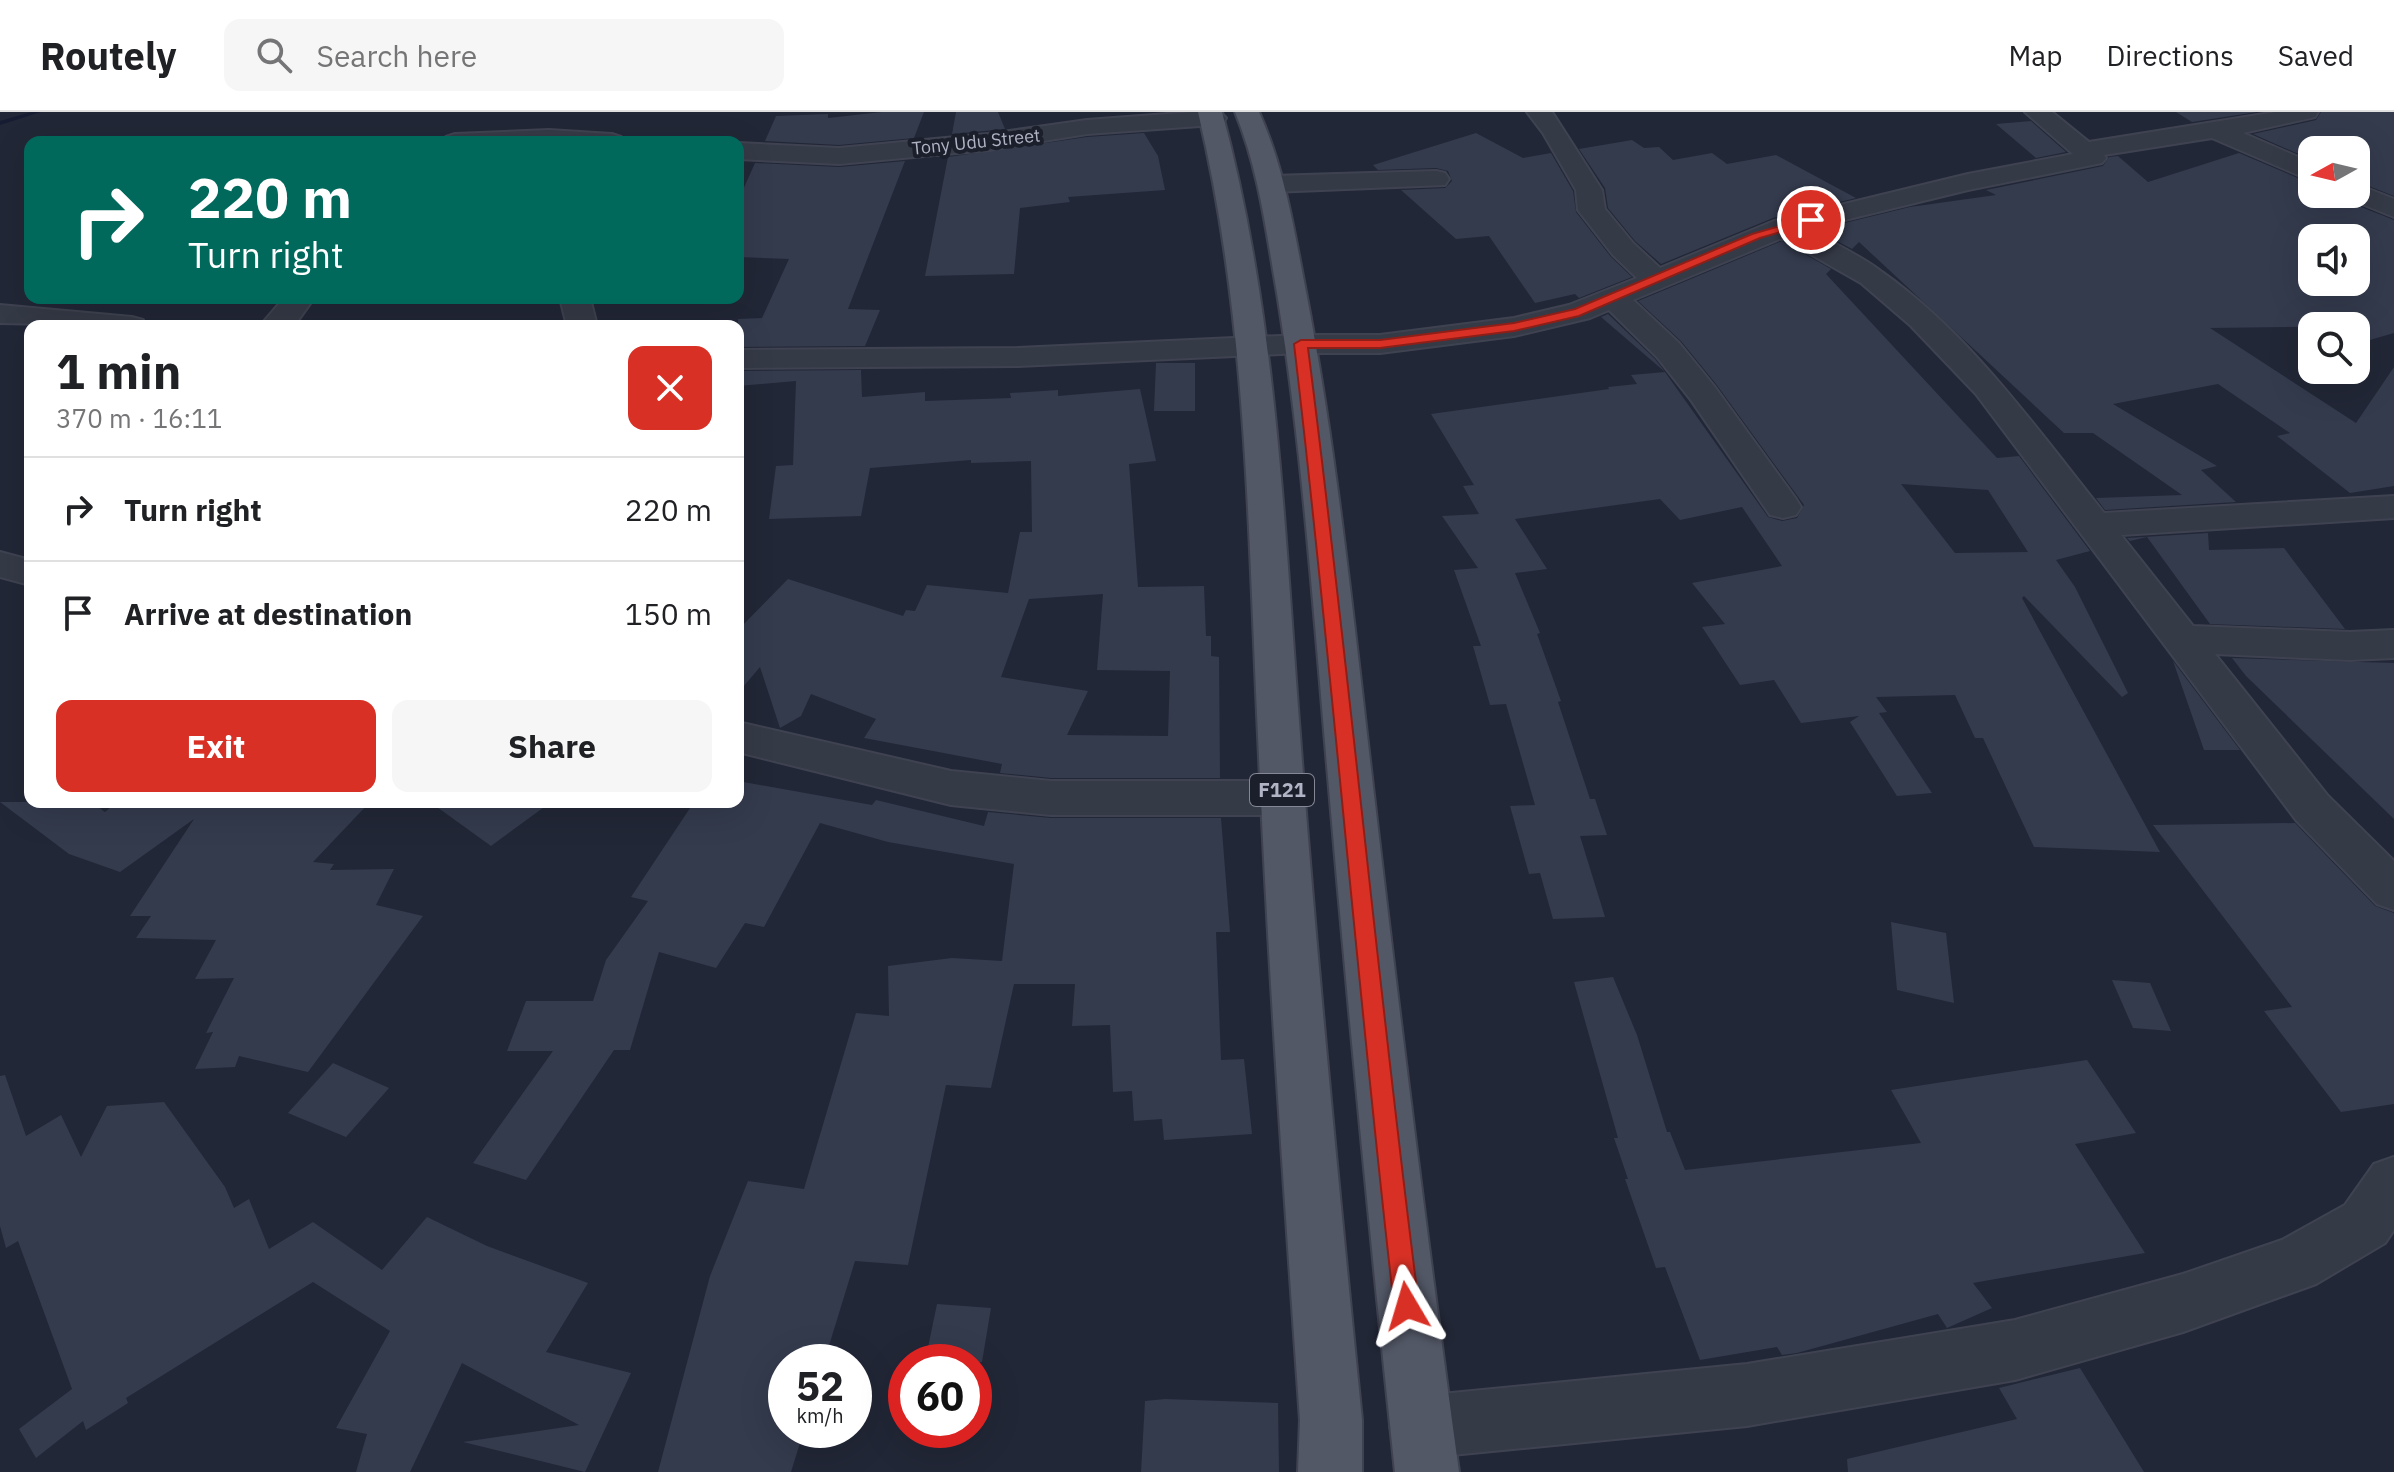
<!DOCTYPE html>
<meta charset="utf-8">
<style>
:root{--surface:#fff;--page:#f6f6f6;--text:#202124;--muted:#757577;--line:#e0e0e0;--accent:#d93025}
body{margin:0;font-family:"IBM Plex Sans",sans-serif;background:var(--page);color:var(--text);height:100vh;display:flex;flex-direction:column;font-size:30px;white-space:nowrap}
*{box-sizing:border-box;margin:0}
p{font-size:26px;color:var(--muted)}
.icon{flex:none;width:44px;height:44px;fill:none;stroke:currentColor;stroke-width:2;stroke-linecap:round;stroke-linejoin:round}
.map{position:relative;flex:1;overflow:hidden}
.sheet{position:absolute;left:24px;top:208px;width:720px;height:488px;display:flex;flex-direction:column;background:var(--surface);border-radius:16px;box-shadow:0 8px 32px #0002}
.sheet>*{flex:none}
.guide{position:absolute;left:24px;top:24px;width:720px;height:168px;border-radius:16px;box-shadow:0 8px 32px #0002;background:#00695c;color:#fff;overflow:hidden}
.needle{width:52px;rotate:262deg}
.tools{position:absolute;left:2298px;top:24px;display:grid;gap:16px}
.tools a{display:grid;place-items:center;width:72px;height:72px;border-radius:16px;background:var(--surface);box-shadow:0 8px 32px #0002;font-size:40px}
.speed{position:absolute;left:768px;top:1232px;display:flex;gap:16px;font-size:40px;font-weight:700;text-align:center}
.speed>*{display:grid;place-content:center;width:104px;height:104px;border-radius:50%;background:var(--surface);box-shadow:0 8px 32px #0002;line-height:1}
.speed small{font-size:20px;font-weight:400}
.speed .limit{border:12px solid #d22;background:#fff;color:#111}
.pin{position:absolute;display:grid;place-items:center;width:68px;height:68px;color:#fff;margin:-34px;border:4px solid #fff;border-radius:50%;box-shadow:0 2px 8px #0007}
.me{position:absolute;width:88px;margin:-44px;rotate:353deg;stroke-linejoin:round;filter:drop-shadow(0 0 6px #0008)}
.turn{display:flex;align-items:center;gap:28px;height:168px;padding:0 32px;font-size:36px}
.turn .icon{width:104px;height:104px;stroke-width:2.5}
.turn b{display:block;font-size:56px;line-height:68px}
.round{display:grid;place-items:center;flex:none;width:84px;height:84px;border-radius:16px;background:var(--page)}
.overview{display:flex;align-items:center;justify-content:space-between;height:136px;padding:0 32px}
h1{font-size:48px;font-weight:700;line-height:60px}
.primary-button{display:flex;gap:16px;margin-top:auto;padding:16px 32px}
.primary-button a{flex:1;height:92px;border-radius:16px;background:var(--accent);color:#fff;font-size:32px;font-weight:700;line-height:92px;text-align:center}
.primary-button a+a{background:var(--page);color:var(--text)}
ul{padding:0;list-style:none}
li{display:flex;align-items:center;gap:24px;height:104px;padding:0 32px;border-top:2px solid var(--line)}
li div{flex:1}
li b{display:block;font-size:30px}
li em{font-style:normal}
header{display:flex;align-items:center;gap:48px;box-sizing:border-box;height:112px;padding:0 40px;background:var(--surface);border-bottom:2px solid var(--line)}
header strong{font-size:38px}
nav{display:flex;gap:44px;margin-inline-start:auto;font-size:28px}
.search{width:560px;height:72px;background:var(--page);display:flex;align-items:center;gap:20px;box-sizing:border-box;padding:0 28px;border-radius:16px;color:var(--muted);font-size:30px}
.map>svg:first-child{display:block}
.lines{fill:none;stroke-linecap:round;stroke-linejoin:round}
.stream{fill:#161d33;fill-rule:evenodd}
.building{fill:#343b4d;fill-rule:evenodd}
.minor-casing{stroke:#3f4351;stroke-width:4}
.major-casing{stroke:#3f4351;stroke-width:4}
.minor{fill:#353a47;fill-rule:evenodd}
.major{fill:#535867;fill-rule:evenodd}
.route{fill:#d93025;stroke:#8d1f18;stroke-width:2}
.labels{text-anchor:middle;stroke-width:8;stroke-linejoin:round;paint-order:stroke}
.far-street-label{font-size:18px;fill:#b0b4c4;stroke:#1b1f2c}
.shield{fill:#1b1f2c;stroke:#838796;stroke-width:2}
.shield-label{font-size:20px;font-weight:bold;fill:#b0b4c4}
</style>
<header>
<strong>Routely</strong>
<div class="search"><svg class="icon" aria-label="search" viewBox="0 0 24 24"><circle cx="10" cy="10" r="6"/><path d="M15 15l6 6"/></svg>Search here</div>
<nav><a>Map</a><a>Directions</a><a>Saved</a></nav>
</header>
<div class="map">
<svg width="2394" height="1360" viewBox="0 0 2394 1360">
<rect width="100%" height="100%" fill="#222737"/>
<g class="lines">
<polygon class="stream" points="31,0 41,0 0,13 0,9"/>
</g>
<g class="building">
<polygon points="882,0 924,0 914,26 839,33 765,29 776,4 828,2 828,6"/>
<polygon points="956,0 998,0 1005,17 952,22"/>
<polygon points="2176,0 2257,0 2192,10"/>
<polygon points="2321,0 2394,0 2394,84 2356,69 2356,38 2312,38 2312,48 2253,22 2316,8"/>
<polygon points="2031,9 2066,40 2036,46 1996,12"/>
<polygon points="1144,21 1158,44 1165,78 1068,85 1070,90 1020,96 1014,162 925,164 948,45 1087,25"/>
<polygon points="1476,21 1523,46 1551,41 1573,79 1576,100 1611,145 1632,165 1579,186 1575,182 1535,191 1489,124 1456,127 1401,78 1445,76 1452,69 1448,59 1436,56 1378,58 1373,53"/>
<polygon points="1632,28 1644,36 1659,35 1673,48 1712,41 1727,52 1776,43 1856,86 1773,106 1661,152 1635,129 1608,96 1605,76 1579,37"/>
<path d="M2239,41L2312,72V82H2341L2346,89L2394,108V221L2356,232V214L2210,216L2356,311L2394,255V374L2350,381L2277,324L2290,321L2218,272L2113,292L2217,354L2201,358L2236,390L2105,398L2096,386L2182,383L2093,321H2064L1859,130L1852,137L1816,118L1910,95L1996,83L1986,78L2103,54L2109,45L2118,44L2148,70ZM2312,126H2356V170H2312Z"/>
<polygon points="905,49 848,197 880,198 865,234 738,235 738,207 762,206 789,147 738,145 738,89 755,51 839,55"/>
<path d="M1782,129L1831,157L1826,162L1997,346L2019,344L2090,439L2056,448L2075,475L2128,581L2122,585L2024,484L2022,486L2160,740L2034,735L1983,626H1975L1955,583L1876,585L1887,600L1879,601L1932,681L1897,684L1850,610L1859,604L1801,611L1774,568L1740,573L1702,515L1725,512L1692,471L1782,454L1742,395L1680,408L1660,387L1515,407L1547,457L1515,461L1540,521L1537,522L1561,589L1558,590L1590,687H1595L1607,723L1580,724L1605,805L1553,807L1540,761L1529,762L1510,694L1535,693L1506,592L1490,593L1473,534H1481L1454,458L1478,456L1442,404L1479,402L1463,374L1474,373L1431,302L1609,277L1608,275L1637,272L1631,263L1665,260L1768,405L1782,409L1797,406L1804,393L1716,272L1681,229L1638,189ZM1901,372L1988,378L2028,440L1955,441Z"/>
<polygon points="1608,202 1655,247 1665,260 1601,205"/>
<polygon points="1156,251 1195,251 1195,299 1154,299"/>
<path d="M861,258L862,285L925,280V289L1011,286L1010,281L1058,278V284L1140,277L1156,349L1129,352L1138,475L1204,474L1206,524H1211V544L1219,545L1220,666H1051L1000,661L1002,652L864,626L876,607L811,582L801,604L780,616L760,555L738,581V518L788,467L903,504L906,498L915,499L927,473L1008,481L1020,420H1032L1031,349L971,351V348L870,356L861,404L769,407L776,354L793,353L796,269L738,274V259ZM1103,482L1097,558L1170,559L1168,624L1067,623L1088,579L1001,565L1029,487Z"/>
<polygon points="2208,421 2209,438 2284,436 2345,517 2210,512 2147,425 2130,429 2127,426"/>
<polygon points="2232,546 2394,551 2394,707 2246,564"/>
<polygon points="2173,549 2240,638 2204,638"/>
<polygon points="738,669 872,693 876,688 984,714 988,700 1051,706 1221,706 1230,820 1216,820 1221,948 1244,947 1252,1022 1164,1028 1162,1007 1134,1009 1132,979 1113,980 1110,913 1072,914 1075,872 1014,872 991,976 946,973 908,1153 855,1149 824,1250 786,1250 786,1318 804,1318 791,1360 658,1360 710,1164 748,1069 804,1077 856,901 889,904 888,854 952,846 1002,849 1014,752 888,730 820,711 764,815 745,811 716,856 659,840 630,938 614,938 526,1068 473,1051 553,939 507,939 526,889 593,889 606,848 648,789 631,785 694,690 738,690"/>
<polygon points="0,690 91,690 105,700 117,690 370,690 313,750 334,752 330,758 394,757 376,793 423,804 308,960 239,944 235,955 195,957 213,920 206,921 234,866 195,867 216,828 136,826 151,804 130,804 194,707 120,760 69,742"/>
<polygon points="430,690 551,690 491,734"/>
<polygon points="2295,711 2375,794 2394,801 2394,992 2341,1000 2264,899 2292,895 2153,713"/>
<polygon points="1891,810 1946,821 1954,891 1897,878"/>
<polygon points="1613,865 1637,923 1667,1020 1670,1020 1685,1058 1921,1031 1891,978 2087,948 2136,1021 2075,1032 2145,1141 1973,1171 1992,1196 1947,1216 1938,1202 1797,1241 1782,1243 1777,1235 1700,1248 1665,1155 1656,1156 1625,1067 1628,1067 1614,1026 1618,1026 1574,870"/>
<polygon points="2112,868 2150,871 2171,919 2133,916"/>
<polygon points="333,951 389,976 346,1025 288,1001"/>
<polygon points="5,963 26,1024 61,1003 81,1045 107,994 164,990 225,1075 234,1096 249,1087 269,1137 313,1110 382,1158 427,1105 487,1134 588,1171 546,1240 631,1261 585,1360 463,1330 579,1313 462,1251 410,1360 356,1360 367,1322 336,1316 390,1219 313,1170 126,1286 128,1291 86,1318 83,1309 36,1346 19,1317 72,1277 18,1129 6,1136 0,1114 0,964"/>
<polygon points="937,1192 991,1196 982,1250 925,1250"/>
<polygon points="2080,1256 2144,1360 1848,1360 1847,1347 2017,1307 1999,1276"/>
<polygon points="1165,1287 1278,1291 1279,1360 1141,1360 1145,1289"/>
</g>
<g class="lines">
<g class="minor-casing">
<g id="minor">
<polygon points="1194,0 1220,0 1226,6 1223,11 1214,13 1087,22 988,38 839,52 738,47 738,31 839,36 988,22 1087,8"/>
<path d="M1527,0H1552L1602,78L1605,97L1633,131L1660,156L1774,109L1968,62L2073,42L2025,0H2052L2089,30L2276,0H2318L2315,5L2243,21L2312,51V69L2212,26L2104,43L2106,46L2102,51L1968,78L1808,117C1833,131 1860,143 1882,160C1972,224 2036,316 2104,401L2394,384V406L2121,423L2193,514L2350,520L2394,518V546L2350,548L2215,542L2328,684L2394,749V798L2377,792L2296,708L1976,282L1911,214L1861,171L1782,126L1633,188L1679,231L1714,274L1796,387L1801,395L1796,403L1783,406L1770,403L1691,288L1657,245L1609,198L1590,206L1514,224L1380,241H1301L1018,254L738,256V238L1018,236L1301,223H1380L1514,206L1569,193L1637,166L1613,143L1578,98L1576,78L1543,21Z"/>
<polygon points="549,18 612,22 621,25 625,30 442,30 446,25 455,22"/>
<polygon points="1436,59 1445,61 1449,67 1445,73 1272,80 1263,78 1259,72 1263,66 1272,64"/>
<polygon points="2356,72 2394,87 2394,105 2347,86 2344,82 2356,82"/>
<polygon points="284,186 314,186 294,214 260,214"/>
<polygon points="560,186 590,186 597,214 567,214"/>
<polygon points="0,193 132,205 143,208 147,214 0,211"/>
<polygon points="0,440 30,448 30,473 0,465"/>
<polygon points="738,610 951,659 1051,669 1282,669 1298,674 1304,686 1298,698 1282,703 1051,703 951,693 738,640"/>
<polygon points="2394,1045 2394,1118 2385,1131 2316,1172 2183,1220 2015,1268 1747,1314 1421,1346 1399,1337 1390,1315 1399,1293 1421,1284 1747,1252 2015,1208 2183,1162 2282,1128 2345,1093 2374,1052"/>
</g>
</g>
<g class="major-casing">
<g id="major">
<path d="M1198,0H1222C1277,203 1284,414 1300,623C1317,851 1339,1080 1362,1308V1360H1298L1300,1308C1284,1080 1268,852 1258,623C1248,414 1247,204 1198,0Z"/>
<path d="M1235,0H1259C1285,58 1294,118 1306,180C1331,309 1346,440 1361,570C1391,834 1423,1097 1459,1360H1395C1367,1097 1342,834 1320,571C1309,441 1298,310 1277,181C1266,119 1259,58 1235,0Z"/>
</g>
</g>
<use href="#minor" class="minor"/>
<use href="#major" class="major"/>
</g>
<path class="route" d="M1811,105L1816,108L1815,110L1760,126L1579,204L1514,219L1380,236H1308C1349,555 1378,875 1419,1194L1415,1203L1407,1206L1398,1203L1394,1194C1357,874 1332,552 1294,232L1301,228H1380L1514,211L1575,197L1752,122Z"/>
<g class="labels">
<g class="far-street-label">
<text transform="translate(976 30) rotate(-6)" y="6">Tony Udu Street</text>
</g>
<rect class="shield" x="1250" y="662" width="64" height="32" rx="6"/>
<g class="shield-label">
<text x="1282" y="685">F121</text>
</g>
</g>
</svg>
<div class="tools">
<a><svg class="needle" viewBox="-14 -14 28 28"><path d="M0-13l5 13h-10z" fill="#e53935"/><path d="M0 13l5-13h-10z" fill="#757577"/></svg></a>
<a><svg class="icon" aria-label="sound" viewBox="0 0 24 24"><path d="M4 9h4l5-4v14l-5-4H4zM17 9q2 3 0 6"/></svg></a>
<a><svg class="icon" aria-label="search" viewBox="0 0 24 24"><circle cx="10" cy="10" r="6"/><path d="M15 15l6 6"/></svg></a>
</div>
<div class="speed"><div>52<small>km/h</small></div><div class="limit">60</div></div>
<div class="pin" style="left:1811px;top:108px;background:#d93025"><svg class="icon" aria-label="arrive" viewBox="0 0 24 24"><path d="M6 21V4h12l-3 4 3 4H6"/></svg></div>
<svg class="me" style="left:1407px;top:1194px" viewBox="-20 -20 40 40"><path d="M0-17L14 15 0 8-14 15z" fill="#d93025" stroke="#fff" stroke-width="4"/></svg>
<div class="guide">
<div class="turn"><svg class="icon" aria-label="right" viewBox="0 0 24 24"><path d="M7 20v-9h11M14 6l5 5-5 5"/></svg><div><b>220 m</b>Turn right</div></div>
</div>
<section class="sheet">
<div class="overview"><div><h1>1 min</h1><p>370 m · 16:11</p></div><a class="round" style="background:#d93025;color:#fff"><svg class="icon" aria-label="close" viewBox="0 0 24 24"><path d="M6 6l12 12M18 6L6 18"/></svg></a></div>
<ul>
<li><svg class="icon" aria-label="right" viewBox="0 0 24 24"><path d="M7 20v-9h11M14 6l5 5-5 5"/></svg><div><b>Turn right</b></div><em>220 m</em></li>
<li><svg class="icon" aria-label="arrive" viewBox="0 0 24 24"><path d="M6 21V4h12l-3 4 3 4H6"/></svg><div><b>Arrive at destination</b></div><em>150 m</em></li>
</ul>
<div class="primary-button"><a>Exit</a><a>Share</a></div>
</section>
</div>
